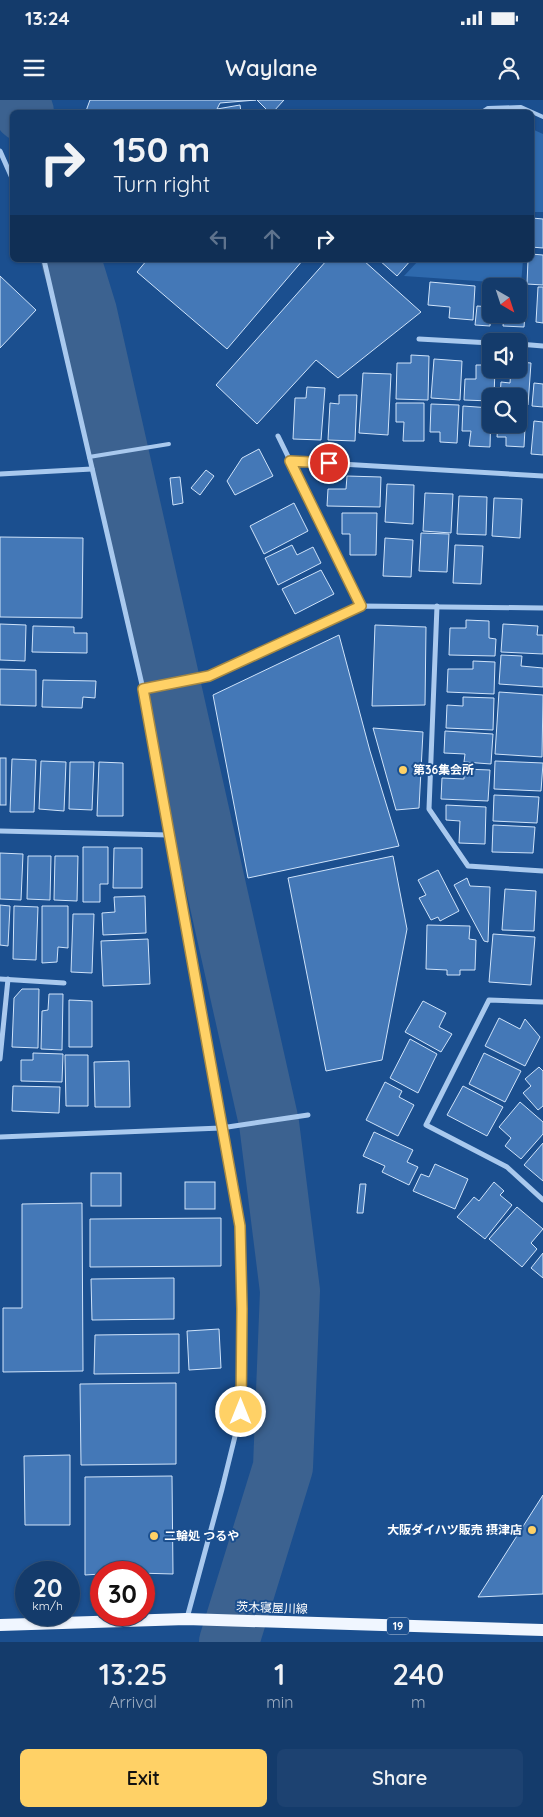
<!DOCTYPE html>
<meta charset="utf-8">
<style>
:root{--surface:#143b6b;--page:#1d4271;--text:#f1f3f6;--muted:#9dadc1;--line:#33557e;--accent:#ffd166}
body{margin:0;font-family:Quicksand,"Noto Sans JP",sans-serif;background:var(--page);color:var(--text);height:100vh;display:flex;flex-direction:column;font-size:19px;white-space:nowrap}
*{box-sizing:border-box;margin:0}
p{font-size:16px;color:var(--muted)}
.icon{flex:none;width:28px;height:28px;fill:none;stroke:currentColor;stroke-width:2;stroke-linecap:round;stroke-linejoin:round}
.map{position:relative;height:1542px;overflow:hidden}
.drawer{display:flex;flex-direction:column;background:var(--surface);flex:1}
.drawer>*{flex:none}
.top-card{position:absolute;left:10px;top:10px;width:524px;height:152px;border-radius:8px;box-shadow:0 1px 4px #0004,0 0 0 1px var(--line);background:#143b6b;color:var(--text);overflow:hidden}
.needle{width:32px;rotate:141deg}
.tools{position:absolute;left:482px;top:178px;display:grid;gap:10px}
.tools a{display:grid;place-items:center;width:45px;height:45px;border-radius:8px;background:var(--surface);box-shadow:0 1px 4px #0004,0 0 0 1px var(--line);font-size:25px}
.speed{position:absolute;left:15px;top:1461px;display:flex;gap:10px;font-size:25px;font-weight:700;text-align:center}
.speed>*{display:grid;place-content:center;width:65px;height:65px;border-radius:50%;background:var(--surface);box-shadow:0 1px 4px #0004,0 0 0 1px var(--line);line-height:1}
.speed small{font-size:12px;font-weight:400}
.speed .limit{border:8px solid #d22;background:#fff;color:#111}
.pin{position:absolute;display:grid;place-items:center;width:42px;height:42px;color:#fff;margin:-21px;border:2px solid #fff;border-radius:50%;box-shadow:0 1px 5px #0007}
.me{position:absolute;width:55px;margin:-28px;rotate:0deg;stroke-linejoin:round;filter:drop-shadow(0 0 4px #0008)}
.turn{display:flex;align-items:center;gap:18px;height:105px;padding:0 20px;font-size:22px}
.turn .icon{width:65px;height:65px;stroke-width:2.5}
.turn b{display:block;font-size:35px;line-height:42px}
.lanes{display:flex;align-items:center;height:48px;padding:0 20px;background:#0003;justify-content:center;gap:25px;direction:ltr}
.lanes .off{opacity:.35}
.eta{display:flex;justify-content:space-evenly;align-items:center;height:85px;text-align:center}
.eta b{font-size:30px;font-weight:600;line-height:35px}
.button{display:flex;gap:10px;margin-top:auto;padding:10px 20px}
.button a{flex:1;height:58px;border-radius:8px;background:var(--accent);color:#111;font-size:20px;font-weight:600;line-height:58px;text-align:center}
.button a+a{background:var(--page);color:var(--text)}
.status{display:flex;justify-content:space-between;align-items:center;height:35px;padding:0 25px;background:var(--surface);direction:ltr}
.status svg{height:14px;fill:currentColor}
header{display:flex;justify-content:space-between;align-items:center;height:65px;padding:0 20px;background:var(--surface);font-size:22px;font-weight:600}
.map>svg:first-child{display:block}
.green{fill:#2e69ad}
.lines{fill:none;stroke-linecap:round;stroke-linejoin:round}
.river{stroke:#3c6290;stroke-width:60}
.building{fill:#4478b7;stroke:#cfe3fa}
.lane{stroke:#a9c9ee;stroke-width:4}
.street{stroke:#a9c9ee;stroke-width:5}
.primary{stroke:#f0f6ff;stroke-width:12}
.route-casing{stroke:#a68842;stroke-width:12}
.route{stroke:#ffd166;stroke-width:9}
.poi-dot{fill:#ffd166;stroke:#1b4f8f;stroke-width:2}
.labels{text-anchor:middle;stroke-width:4;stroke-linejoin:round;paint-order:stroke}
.shield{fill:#1b4f8f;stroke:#bbcadd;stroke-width:1}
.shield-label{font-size:11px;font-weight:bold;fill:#fff}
.poi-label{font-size:12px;font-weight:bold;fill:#fff;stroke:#1b4f8f;text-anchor:start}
.street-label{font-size:12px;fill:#fff;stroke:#1b4f8f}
</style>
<div class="status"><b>13:24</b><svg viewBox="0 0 49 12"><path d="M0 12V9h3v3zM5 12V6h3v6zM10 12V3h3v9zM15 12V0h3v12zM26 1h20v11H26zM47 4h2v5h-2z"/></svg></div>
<header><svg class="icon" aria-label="menu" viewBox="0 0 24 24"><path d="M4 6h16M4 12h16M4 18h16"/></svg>Waylane<svg class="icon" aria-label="person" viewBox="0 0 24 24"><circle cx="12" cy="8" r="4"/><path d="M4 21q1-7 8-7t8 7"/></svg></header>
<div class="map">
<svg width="543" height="1542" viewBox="0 0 543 1542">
<rect width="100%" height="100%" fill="#1b4f8f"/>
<g class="green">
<polygon points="532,29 543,34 543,112 531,112"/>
<polygon points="419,160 523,160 521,184 404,176"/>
</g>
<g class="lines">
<g class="river">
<polyline points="19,0 24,12"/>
<polyline points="71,160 87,212 269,1023 290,1191 283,1367 229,1542"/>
</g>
</g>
<g class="building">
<polygon points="90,0 256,0 220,3 217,9 240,5 241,12 87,12 86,11"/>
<polygon points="257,0 284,0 273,12 269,12"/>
<polygon points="532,118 543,119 543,148 531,147"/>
<polygon points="531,154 543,155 543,185 527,184 528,160 531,160"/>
<polygon points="147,160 303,160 227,249 137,172"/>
<polygon points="327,160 363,160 421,212 338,278 316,260 257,324 216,285"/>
<polygon points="379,160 411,160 397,176"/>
<polygon points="0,176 36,210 0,248"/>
<polygon points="430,182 475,186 473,220 449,218 450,207 428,205"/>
<rect x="482" y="187" width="9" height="16"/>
<polygon points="538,187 543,187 543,223 536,222"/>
<polygon points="519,188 527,189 524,227 503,226 504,214 519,214"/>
<polygon points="477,206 491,207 490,226 475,225"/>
<polygon points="411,255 429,256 428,300 396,299 397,263 411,263"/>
<polygon points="434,259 462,261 460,300 431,298"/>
<polygon points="519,262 531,263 528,305 519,304 519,296 500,296 501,282 510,283 511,269 519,269"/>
<polygon points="476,265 491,265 491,269 495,269 494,296 491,296 491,301 464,300 465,279 476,279"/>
<polygon points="363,273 391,274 388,335 359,333"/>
<polygon points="534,283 543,284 543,307 532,306"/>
<polygon points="307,287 325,288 321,340 293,339 295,298 306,298"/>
<polygon points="339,295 357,295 355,341 328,340 330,303 339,304"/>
<polygon points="396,303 424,303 424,341 403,341 404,322 396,322"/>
<polygon points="431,304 459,305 457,343 440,342 440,332 430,332"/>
<polygon points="463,306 491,308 490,347 469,346 471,331 462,331"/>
<polygon points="519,308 526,309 524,347 506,346 506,337 497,337 498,324 519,324"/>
<polygon points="534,321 543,322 543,355 531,354"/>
<polygon points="259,349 273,376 235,395 227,381 242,358"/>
<polygon points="206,370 214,376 200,395 191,388"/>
<polygon points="347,376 381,377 380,407 327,406 328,389 346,389"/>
<polygon points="180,377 183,403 173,405 170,378"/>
<polygon points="387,384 414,385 413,424 385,422"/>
<polygon points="425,393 453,394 451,433 423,431"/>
<polygon points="459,396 487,397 486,435 457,434"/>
<polygon points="494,398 522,399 520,438 492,436"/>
<polygon points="294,403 308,431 264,454 250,426"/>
<polygon points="342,413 377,413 376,455 350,455 350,434 342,434"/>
<polygon points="421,433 449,434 447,472 419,471"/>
<polygon points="0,437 83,438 82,518 0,517"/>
<polygon points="385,438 413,440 411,477 383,476"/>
<polygon points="292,445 297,455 313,447 321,463 278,485 265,458"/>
<polygon points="455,445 483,446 481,484 453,483"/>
<polygon points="321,470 334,494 295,514 282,489"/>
<polygon points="466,520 489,521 489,538 496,539 495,556 449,555 450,528 466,528"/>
<polygon points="0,524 26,525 25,561 0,560"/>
<polygon points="503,524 538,526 537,535 543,535 543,554 501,552"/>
<polygon points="375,525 426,527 425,605 372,606"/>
<polygon points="33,526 74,527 74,533 87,533 87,553 32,552"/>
<polygon points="339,535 370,651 399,746 248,778 213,595"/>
<polygon points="501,555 522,556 521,566 543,568 543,587 499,584"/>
<polygon points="473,561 495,562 494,594 447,592 448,569 473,569"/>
<polygon points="0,569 36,570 36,606 0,605"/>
<polygon points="43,580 96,581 95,598 83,597 82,608 42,607"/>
<polygon points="499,592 543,595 542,657 495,654"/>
<polygon points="463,597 494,598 493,630 446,628 447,605 463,606"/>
<polygon points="373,628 423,632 419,708 396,710"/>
<polygon points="445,631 493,634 491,664 464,662 465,654 444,653"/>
<rect x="0" y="658" width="6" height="47"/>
<polygon points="12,659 36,660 34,712 10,712"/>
<polygon points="41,661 66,662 64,711 39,709"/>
<polygon points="495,661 543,663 541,691 494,689"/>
<polygon points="70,662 94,662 92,710 69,709"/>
<polygon points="99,662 123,663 123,716 97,716"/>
<polygon points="464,669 490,670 488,701 441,699 442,678 464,679"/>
<polygon points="494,695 539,697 537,723 493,721"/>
<polygon points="446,705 486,707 485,744 459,743 460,721 446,720"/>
<polygon points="493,725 535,727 533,753 492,752"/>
<polygon points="83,747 108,747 108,784 100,784 100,802 83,802"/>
<polygon points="114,748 142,748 142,788 113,788"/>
<polygon points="0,753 23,754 21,800 0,799"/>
<polygon points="28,756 51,756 50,800 27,799"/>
<polygon points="55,756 78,756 77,801 54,800"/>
<polygon points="393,756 407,829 382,960 326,971 288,778"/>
<polygon points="438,770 459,811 440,821 438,817 431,820 419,798 426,795 418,780"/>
<polygon points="467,778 470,786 490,787 488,842 484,841 454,785"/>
<polygon points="505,789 536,791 534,831 502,830"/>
<polygon points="145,796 146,833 103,835 102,813 115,812 114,797"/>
<polygon points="0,805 10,806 8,846 0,845"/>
<polygon points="14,806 38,807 36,860 13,859"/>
<polygon points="42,806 68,806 68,848 58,847 57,862 42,863"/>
<polygon points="73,814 94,814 92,873 71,872"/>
<polygon points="427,825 470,826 469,839 476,840 475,870 460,870 460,875 447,875 447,870 426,869"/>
<polygon points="493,834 535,837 531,885 489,882"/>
<polygon points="148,839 150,884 103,886 101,841"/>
<polygon points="22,889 39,889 38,948 12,947 14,898"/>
<polygon points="49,894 63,894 62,950 41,949 42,911 48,910"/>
<polygon points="69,900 92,901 92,947 69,947"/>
<polygon points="423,901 446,913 439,927 452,934 441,952 405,932"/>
<polygon points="499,918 520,929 525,919 540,937 525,966 485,946"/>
<polygon points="410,939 437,954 418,993 390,978"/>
<polygon points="33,953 63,954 62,982 21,981 21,960 33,960"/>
<polygon points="484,953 521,971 505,1002 469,984"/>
<polygon points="65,955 88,955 88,1006 66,1006"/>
<polygon points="129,961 130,1007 95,1007 94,962"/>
<polygon points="539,967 543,971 543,1006 538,1010 523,993 531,986 525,979"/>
<polygon points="385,982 402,991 399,997 414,1005 398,1036 366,1020"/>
<polygon points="13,986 60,987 59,1013 12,1011"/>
<polygon points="463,986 503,1007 487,1036 447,1015"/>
<polygon points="520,1002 543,1022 543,1034 521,1059 505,1046 511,1038 499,1027"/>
<polygon points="374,1032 413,1050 407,1062 418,1067 409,1085 382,1072 385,1066 363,1056"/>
<polygon points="543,1043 543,1081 524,1065"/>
<polygon points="435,1064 468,1079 455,1109 413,1091 421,1074 429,1077"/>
<rect x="91" y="1073" width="30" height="33"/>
<rect x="185" y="1082" width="30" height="27"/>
<polygon points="494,1082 504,1091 500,1095 512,1105 485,1139 457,1117 474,1097 479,1101"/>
<polygon points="360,1084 366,1084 363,1113 357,1113"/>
<polygon points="82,1103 83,1271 3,1272 3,1208 22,1208 22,1104"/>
<polygon points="517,1107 543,1129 531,1143 537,1149 522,1167 489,1139"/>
<polygon points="221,1118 221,1166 90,1167 90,1119"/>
<polygon points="543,1153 543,1178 531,1168"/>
<polygon points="174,1178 174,1219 92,1220 91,1179"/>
<polygon points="219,1229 221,1268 189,1270 187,1231"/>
<polygon points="179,1234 179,1273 94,1274 95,1235"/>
<polygon points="176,1283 176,1364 81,1365 80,1284"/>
<polygon points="70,1355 70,1425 25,1425 24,1356"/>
<polygon points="172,1376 173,1474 101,1472 101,1474 85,1475 85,1377"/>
<polygon points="543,1395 543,1494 478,1497"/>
</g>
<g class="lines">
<g class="lane">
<polyline points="482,12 488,8 521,7 543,17"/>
<polyline points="89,357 169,344"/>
</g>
<g class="street">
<polyline points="0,51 12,78"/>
<polyline points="44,160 143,589 240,1126 242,1209 241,1312 222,1389 187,1518"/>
<polyline points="419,239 491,243"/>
<polyline points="519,244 543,246"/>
<polyline points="278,336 361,506"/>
<polyline points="290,361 543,376"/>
<polyline points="0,374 92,369"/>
<polyline points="437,506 429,709 468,766 543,771"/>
<polyline points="143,589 209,576 361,506 543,508"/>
<polyline points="0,731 169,735"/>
<polyline points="0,879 64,883"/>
<polyline points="543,902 489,900 426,1025 507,1067 543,1100"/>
<polyline points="0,959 8,879"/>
<polyline points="0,1037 221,1028 308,1015"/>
</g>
<polyline class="primary" points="0,1525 186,1519 543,1530"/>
</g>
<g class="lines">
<g class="route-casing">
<polyline id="route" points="241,1312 242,1209 240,1126 143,589 209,576 361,506 290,361 329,363"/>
</g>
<use href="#route" class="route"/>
</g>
<g class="poi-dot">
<circle cx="403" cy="670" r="5"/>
<circle cx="532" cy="1430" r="5"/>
<circle cx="154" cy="1436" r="5"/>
</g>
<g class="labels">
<rect class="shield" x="387" y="1517.5" width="22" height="17" rx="4"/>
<g class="shield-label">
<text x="398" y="1530">19</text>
</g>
<g class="poi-label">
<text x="413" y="674">第36集会所</text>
<text x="522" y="1434" text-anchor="end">大阪ダイハツ販売 摂津店</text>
<text x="164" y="1440">二輪処 つるや</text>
</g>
<g class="street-label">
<text transform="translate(272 1508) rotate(2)" y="4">茨木寝屋川線</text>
</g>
</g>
</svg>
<div class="tools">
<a><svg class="needle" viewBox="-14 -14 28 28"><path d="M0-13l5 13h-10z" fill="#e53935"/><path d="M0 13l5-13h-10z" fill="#9dadc1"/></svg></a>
<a><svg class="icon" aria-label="sound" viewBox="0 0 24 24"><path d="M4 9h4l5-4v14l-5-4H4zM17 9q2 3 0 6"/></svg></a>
<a><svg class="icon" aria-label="search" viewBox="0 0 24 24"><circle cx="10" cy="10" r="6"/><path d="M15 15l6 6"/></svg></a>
</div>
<div class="speed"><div>20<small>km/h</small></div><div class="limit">30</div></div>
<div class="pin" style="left:329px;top:363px;background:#d93025"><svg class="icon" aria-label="arrive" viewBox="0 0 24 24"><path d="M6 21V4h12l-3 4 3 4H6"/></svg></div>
<svg class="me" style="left:241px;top:1312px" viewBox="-20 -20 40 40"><circle r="17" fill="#ffd166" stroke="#fff" stroke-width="3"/><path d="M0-11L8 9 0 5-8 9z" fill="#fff"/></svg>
<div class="top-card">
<div class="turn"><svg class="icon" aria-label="right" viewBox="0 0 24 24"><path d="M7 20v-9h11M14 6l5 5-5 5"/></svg><div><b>150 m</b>Turn right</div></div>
<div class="lanes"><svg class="icon off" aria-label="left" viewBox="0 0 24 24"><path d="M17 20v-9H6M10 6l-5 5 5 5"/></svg><svg class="icon off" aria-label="ahead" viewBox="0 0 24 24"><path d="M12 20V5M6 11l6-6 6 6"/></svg><svg class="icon" aria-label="right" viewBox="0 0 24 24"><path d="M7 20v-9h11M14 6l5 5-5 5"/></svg></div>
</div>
</div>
<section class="drawer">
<div class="eta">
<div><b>13:25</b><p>Arrival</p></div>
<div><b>1</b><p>min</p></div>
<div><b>240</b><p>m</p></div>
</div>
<div class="button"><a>Exit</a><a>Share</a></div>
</section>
